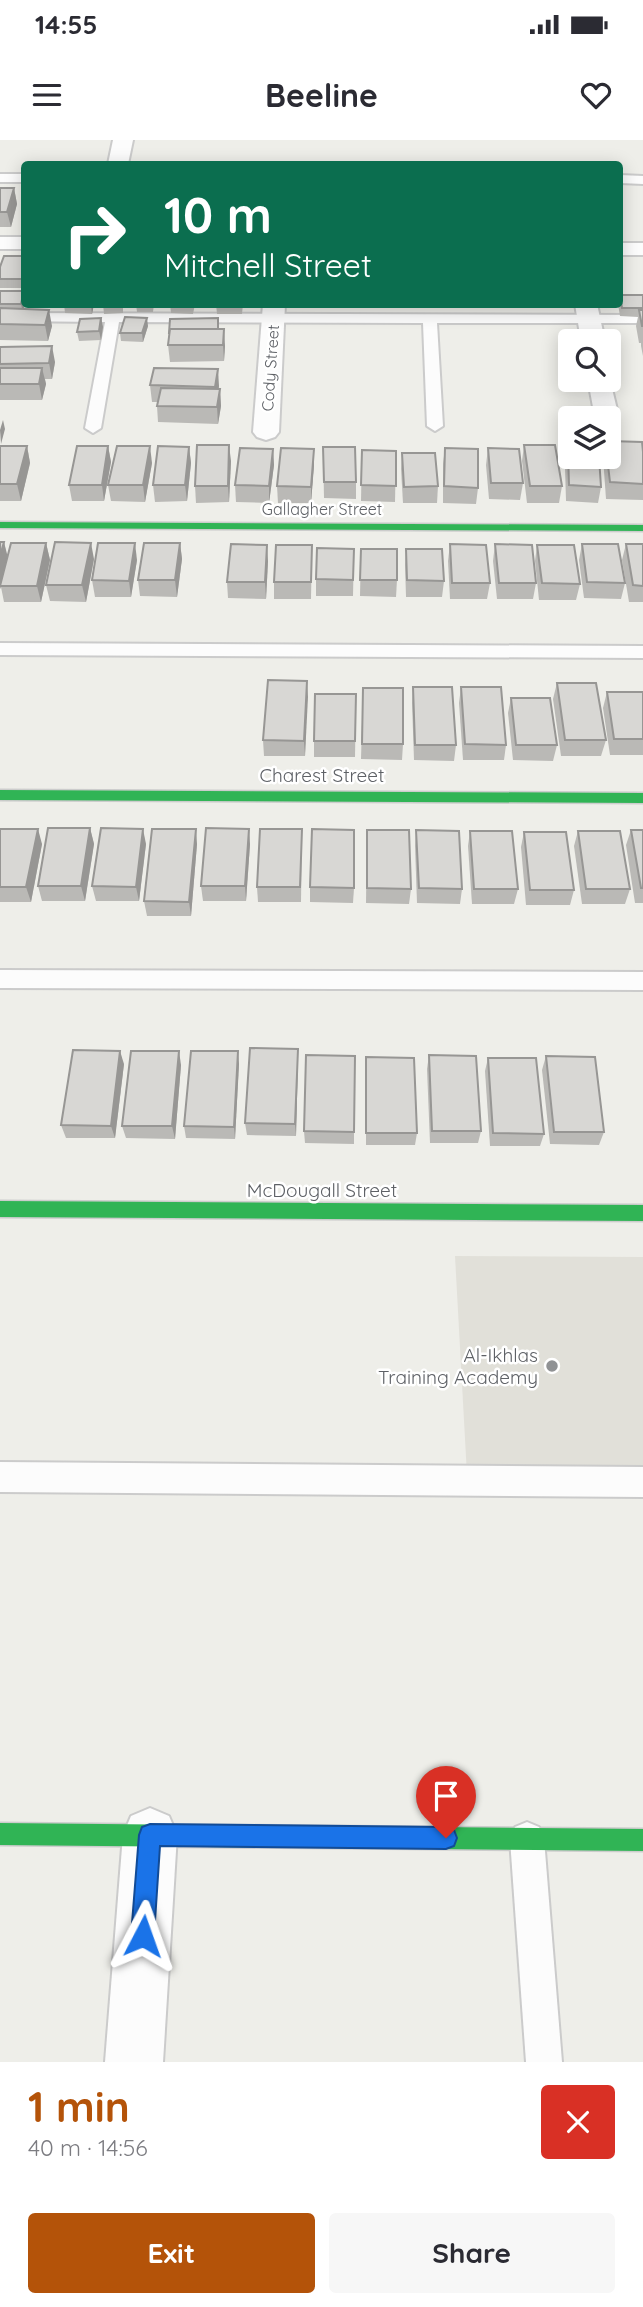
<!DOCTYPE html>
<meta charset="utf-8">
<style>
:root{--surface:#fff;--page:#f7f7f7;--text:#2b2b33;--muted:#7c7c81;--accent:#b45309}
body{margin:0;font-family:Quicksand,sans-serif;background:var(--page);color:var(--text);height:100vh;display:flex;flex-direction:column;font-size:26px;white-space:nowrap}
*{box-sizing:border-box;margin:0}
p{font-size:23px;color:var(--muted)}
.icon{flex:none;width:38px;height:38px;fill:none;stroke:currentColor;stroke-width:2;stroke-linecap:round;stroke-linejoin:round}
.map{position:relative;height:1922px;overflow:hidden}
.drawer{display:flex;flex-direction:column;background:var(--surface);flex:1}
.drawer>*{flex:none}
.banner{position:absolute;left:21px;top:21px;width:602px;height:147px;border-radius:7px;box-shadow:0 4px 18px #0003;background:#0b6e4f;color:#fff;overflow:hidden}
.fabs{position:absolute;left:558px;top:189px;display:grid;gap:14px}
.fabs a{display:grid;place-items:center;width:63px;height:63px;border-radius:7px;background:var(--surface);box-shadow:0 4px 18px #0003;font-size:35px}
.pin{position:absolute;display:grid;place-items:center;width:60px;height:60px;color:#fff;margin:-72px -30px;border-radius:50% 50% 50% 0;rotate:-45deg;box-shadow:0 0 7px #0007}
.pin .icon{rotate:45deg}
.me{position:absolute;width:77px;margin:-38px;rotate:4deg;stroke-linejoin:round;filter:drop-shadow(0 0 5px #0008)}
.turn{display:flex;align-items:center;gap:24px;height:147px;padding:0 28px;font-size:32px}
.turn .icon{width:91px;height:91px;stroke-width:2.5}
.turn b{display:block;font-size:49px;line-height:60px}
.round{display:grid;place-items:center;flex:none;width:74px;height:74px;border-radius:7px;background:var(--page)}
.overview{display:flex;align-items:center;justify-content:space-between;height:119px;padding:0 28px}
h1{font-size:42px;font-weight:800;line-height:52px;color:var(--accent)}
.action{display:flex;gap:14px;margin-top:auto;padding:14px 28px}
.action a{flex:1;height:80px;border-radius:7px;background:var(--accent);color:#fff;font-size:28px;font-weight:800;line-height:80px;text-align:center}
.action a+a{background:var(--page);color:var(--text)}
.status{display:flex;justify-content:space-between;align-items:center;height:49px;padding:0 35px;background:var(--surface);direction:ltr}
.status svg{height:19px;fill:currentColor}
header{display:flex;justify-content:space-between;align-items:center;height:91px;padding:0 28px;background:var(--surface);font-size:32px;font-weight:800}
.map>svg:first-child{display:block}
.education{fill:#e1e0d9}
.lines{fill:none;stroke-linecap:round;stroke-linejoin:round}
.lane-casing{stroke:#cbcbcb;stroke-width:4}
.street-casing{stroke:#cbcbcb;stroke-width:4}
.fast-casing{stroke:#ccc;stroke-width:3}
.lane{fill:#fcfcfc;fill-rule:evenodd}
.street{fill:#fcfcfc;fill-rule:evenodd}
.fast{fill:#30b455;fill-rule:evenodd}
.wall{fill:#bab9b6}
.shaded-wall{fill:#979694}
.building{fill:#d8d7d4;stroke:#979694;stroke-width:2}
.route{fill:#1a73e8;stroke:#114b97;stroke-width:2}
.poi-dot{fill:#909294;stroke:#fff;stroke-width:2.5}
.labels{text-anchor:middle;stroke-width:5;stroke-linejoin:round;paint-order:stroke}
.far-street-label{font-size:16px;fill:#5e6166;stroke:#fff}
.street-label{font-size:19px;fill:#5e6166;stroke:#fff}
.poi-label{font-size:19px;fill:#5e6166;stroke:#fff;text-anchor:end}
</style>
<div class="status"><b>14:55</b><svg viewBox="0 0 49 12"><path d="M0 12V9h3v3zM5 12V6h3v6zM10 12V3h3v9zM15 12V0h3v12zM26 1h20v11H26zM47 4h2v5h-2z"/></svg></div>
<header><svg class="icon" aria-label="menu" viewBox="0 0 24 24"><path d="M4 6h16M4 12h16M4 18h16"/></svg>Beeline<svg class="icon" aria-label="heart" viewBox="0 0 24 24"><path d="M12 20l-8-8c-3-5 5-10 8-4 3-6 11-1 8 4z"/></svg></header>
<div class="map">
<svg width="643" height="1922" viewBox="0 0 643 1922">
<rect width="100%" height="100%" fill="#eeeee9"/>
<polygon class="education" points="455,1116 643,1117 643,1336 467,1335"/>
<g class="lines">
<g class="lane-casing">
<g id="lane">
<rect x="0" y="34" width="24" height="8"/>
<polygon points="620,35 643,36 643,44 620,43"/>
<polygon points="0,173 643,175 643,183 437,183 443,286 435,291 427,286 423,183 119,182 101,288 93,293 85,288 105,182 0,181"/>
<polygon points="0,503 643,506 643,518 0,515"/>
<polygon points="0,830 643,832 643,850 0,848"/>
<polygon points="0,1322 643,1327 643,1357 0,1352"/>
<polygon points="527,1682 539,1687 544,1699 562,1922 526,1922 510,1699 515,1687"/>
</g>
</g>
<g class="street-casing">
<g id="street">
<polygon points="113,0 133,0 128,24 108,24"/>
<rect x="0" y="97" width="24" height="12"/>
<rect x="620" y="103" width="23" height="12"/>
<polygon points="263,164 285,164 279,292 275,297 266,300 257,297 253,292"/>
<polygon points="575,164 597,164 605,201 581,201"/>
<polygon points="609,236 619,278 616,283 609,285 609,278 595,278 588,240 609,240"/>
<polygon points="150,1668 169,1676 177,1695 163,1922 105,1922 123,1695 131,1676"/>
</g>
</g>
<g class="fast-casing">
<g id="fast">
<polygon points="0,382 643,385 643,391 0,388"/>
<polygon points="0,650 643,653 643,663 0,660"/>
<polygon points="0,1061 643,1065 643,1081 0,1077"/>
<polygon points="0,1683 643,1689 643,1711 0,1705"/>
</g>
</g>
<use href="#lane" class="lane"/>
<use href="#street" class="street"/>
<use href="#fast" class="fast"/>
</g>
<g class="wall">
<polygon points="0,48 14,48 17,64 11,87 0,87"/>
<polygon points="24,116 24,148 0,148 0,127"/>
<polygon points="0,151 25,164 24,169 52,186 48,201 0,200"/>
<polygon points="620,155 643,155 643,216 641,206 641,203 639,203 636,186 638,177 620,176 618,164 620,164"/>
<polygon points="64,164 94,164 92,174 65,173"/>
<polygon points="103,164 123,164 123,173 104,174"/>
<polygon points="136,164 154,164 153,172 137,172"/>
<polygon points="170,164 195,164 193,174 171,173"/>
<polygon points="216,164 243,164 242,174 217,174"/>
<polygon points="101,178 103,187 101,200 79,201 77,192"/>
<polygon points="148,186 143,202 121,201 120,193"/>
<polygon points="219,189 225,206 224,221 170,222 168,205 169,193"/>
<polygon points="0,207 55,222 52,239 45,239 46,244 42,260 0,260"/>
<polygon points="150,245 219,246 219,249 220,249 221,266 218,284 158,282 157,266 157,262 152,262"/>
<polygon points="524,305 562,346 559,363 527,363 522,321"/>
<polygon points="0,306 27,306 30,323 21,361 0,361"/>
<polygon points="108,306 111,322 104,361 72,361 69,345"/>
<polygon points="189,307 191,323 187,361 155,362 153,345"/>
<polygon points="323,307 356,342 356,359 324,358"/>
<polygon points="445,308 478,348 476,364 443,363 443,324"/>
<polygon points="488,308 523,343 520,360 489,359 486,325"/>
<polygon points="273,309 274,325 269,363 236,362 235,345"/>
<polygon points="362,310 396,311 395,362 361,361"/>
<polygon points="568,311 601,347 598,363 566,361 565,327"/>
<polygon points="643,312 643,360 606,359 603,317"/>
<polygon points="402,313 438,346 437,363 403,363 401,329"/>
<polygon points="231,321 229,362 196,363 195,346"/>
<polygon points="152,323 145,362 111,361 108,345"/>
<polygon points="314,325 311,363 278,363 277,346"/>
<polygon points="0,402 4,402 7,417 46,403 50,420 41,462 4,462 1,447 0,449"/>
<polygon points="180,403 182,419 177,457 140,456 138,440"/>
<polygon points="450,404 490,443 487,459 450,459 448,421"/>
<polygon points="495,404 536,443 533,459 497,459 493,421"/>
<polygon points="582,404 625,443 621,459 584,458 579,420"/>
<polygon points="626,404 643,404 643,462 629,462 622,420"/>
<polygon points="312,405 311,459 274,459 274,442"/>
<polygon points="537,405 580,444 576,460 539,460 535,421"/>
<polygon points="354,409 353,456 316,456 316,439"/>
<polygon points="361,409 397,440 396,457 360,456"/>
<polygon points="406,409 444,441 442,457 406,457 405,425"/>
<polygon points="94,419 86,462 50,461 46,445"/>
<polygon points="137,420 131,457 95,457 92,440"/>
<polygon points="268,421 266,459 228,458 227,442"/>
<polygon points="307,541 305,616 264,616 263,600"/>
<polygon points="557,543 606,600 601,616 561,616 553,559"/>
<polygon points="413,547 456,605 454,621 414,620 412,563"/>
<polygon points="461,547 506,605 504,620 463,620 459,563"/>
<polygon points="363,548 403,604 402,620 361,619"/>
<polygon points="607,552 643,552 643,615 610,615 603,568"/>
<polygon points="356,554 355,617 314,617 314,601"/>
<polygon points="511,558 557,605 553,621 513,620 508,573"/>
<polygon points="90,688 94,704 85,761 42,761 38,746"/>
<polygon points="0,689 42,704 31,762 0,762"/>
<polygon points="302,689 301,762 258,762 257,747"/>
<polygon points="367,690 411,749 409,764 366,763"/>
<polygon points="416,690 462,749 460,764 417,763 415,706"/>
<polygon points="631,690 643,690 643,763 635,763 626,705"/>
<polygon points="470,691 518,749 514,764 472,764 468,706"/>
<polygon points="578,691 630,749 625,764 582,764 574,706"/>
<polygon points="524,692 574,750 570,765 526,765 521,707"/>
<polygon points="146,704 139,761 96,761 92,746"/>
<polygon points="197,704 191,776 147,776 144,761"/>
<polygon points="250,704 246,761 203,761 201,746"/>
<polygon points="310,747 354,748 353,763 310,762"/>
<polygon points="298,909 296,996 247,995 245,983"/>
<polygon points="429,915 481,991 478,1003 430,1003 427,929"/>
<polygon points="546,916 604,992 599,1005 550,1004 542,930"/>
<polygon points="366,917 417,993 415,1005 366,1005"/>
<polygon points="488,918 544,994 540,1006 490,1006 485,931"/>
<polygon points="124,924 115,998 66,998 61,985"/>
<polygon points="239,924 235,999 186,998 184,986"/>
<polygon points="181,925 175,999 126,998 122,986"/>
<polygon points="304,991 354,992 354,1004 305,1003"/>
</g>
<g class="shaded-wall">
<polygon points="14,48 17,64 11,87 7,72"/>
<polygon points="24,152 25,164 23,173 21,164"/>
<polygon points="94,164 92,174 91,165"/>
<polygon points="49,170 52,186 48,201 45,185"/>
<polygon points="101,178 103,187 101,200 99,191"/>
<polygon points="147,178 148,186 143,202 142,193"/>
<polygon points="224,189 225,206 224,221 223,205"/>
<polygon points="52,206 55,222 52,239 49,223"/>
<polygon points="42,228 46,244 42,260 39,244"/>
<polygon points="218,229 219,246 216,264 215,247"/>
<polygon points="220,249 221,266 218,284 217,267"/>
<polygon points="3,280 5,289 1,304 0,290"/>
<polygon points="229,305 231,321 229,362 228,346"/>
<polygon points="27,306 30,323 21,361 17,344"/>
<polygon points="108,306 111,322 104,361 102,345"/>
<polygon points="150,306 152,323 145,362 143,345"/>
<polygon points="189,307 191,323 187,361 185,345"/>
<polygon points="273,309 274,325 269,363 269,346"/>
<polygon points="314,309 314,325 311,363 311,347"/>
<polygon points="4,402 8,418 0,449 0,416"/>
<polygon points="46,403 50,420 41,462 37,446"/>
<polygon points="91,403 94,419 86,462 82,445"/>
<polygon points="135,403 137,420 131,457 129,441"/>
<polygon points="180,403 182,419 177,457 175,440"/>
<polygon points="267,405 268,421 266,459 265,442"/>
<polygon points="307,541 308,557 305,616 304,601"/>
<polygon points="90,688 94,704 85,761 81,746"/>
<polygon points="38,689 42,704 31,762 26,747"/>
<polygon points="143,689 146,704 139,761 136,747"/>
<polygon points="196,689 197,704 191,776 189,762"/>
<polygon points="249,689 250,704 246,761 245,746"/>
<polygon points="298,909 298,922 296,996 295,984"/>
<polygon points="120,911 124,924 115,998 111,986"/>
<polygon points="179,911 181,925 175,999 172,986"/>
<polygon points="238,911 239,924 235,999 234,987"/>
</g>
<g class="building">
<polygon points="0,48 14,48 7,72 0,72"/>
<polygon points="4,116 24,116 24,139 0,139 0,127"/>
<polygon points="0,151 24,151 21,164 0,164"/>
<polygon points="620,155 643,155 643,168 622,168"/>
<polygon points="216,164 242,164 216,165"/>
<polygon points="0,168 49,170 45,185 0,184"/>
<polygon points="639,170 643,170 643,186 642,186"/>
<polygon points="125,177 147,178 142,193 120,193"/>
<polygon points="101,178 99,191 77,192 80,179"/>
<polygon points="218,178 218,189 170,189 170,193 169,193 170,179"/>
<polygon points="170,189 224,189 223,205 168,205"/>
<polygon points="52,206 49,223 0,224 0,207"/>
<polygon points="0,228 42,228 39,244 0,244"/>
<polygon points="154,228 218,229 215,247 150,245"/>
<polygon points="161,248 220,249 217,267 157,266"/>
<polygon points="609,301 642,302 643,312 643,344 610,342 607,317 609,317"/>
<polygon points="197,305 229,305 228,346 195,346"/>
<polygon points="524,305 555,305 562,346 530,346"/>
<polygon points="0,306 27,306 17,344 0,344"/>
<polygon points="77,306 108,306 102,345 69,345"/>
<polygon points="117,306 150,306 143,345 108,345"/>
<polygon points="158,306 189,307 185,345 153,345"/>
<polygon points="323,307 355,307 356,342 324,342"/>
<polygon points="240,308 273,309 269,346 235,345"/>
<polygon points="281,308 314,309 311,347 277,346"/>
<polygon points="445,308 478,309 478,348 444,346"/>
<polygon points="488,308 519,309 523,343 491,343"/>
<polygon points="362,310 396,311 396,346 361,345"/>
<polygon points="568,311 570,311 570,317 599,317 601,347 569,345"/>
<polygon points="402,313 435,313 438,346 404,347"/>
<polygon points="0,402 4,402 0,416"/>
<polygon points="55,402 91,403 82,445 46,445"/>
<polygon points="11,403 46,403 37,446 0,446"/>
<polygon points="98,403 135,403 129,441 92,440"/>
<polygon points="144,403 180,403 175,440 138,440"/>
<polygon points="231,404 267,405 265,442 227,442"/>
<polygon points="450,404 486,405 490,443 452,443"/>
<polygon points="495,404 532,405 536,443 499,443"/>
<polygon points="582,404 618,404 625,443 587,442"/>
<polygon points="626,404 643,404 643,446 633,445"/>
<polygon points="276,405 312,405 311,442 274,442"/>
<polygon points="537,405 574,405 580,444 542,443"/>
<polygon points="317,408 354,409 353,440 316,439"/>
<polygon points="361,409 397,409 397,440 360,440"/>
<polygon points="406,409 442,409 444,441 407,440"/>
<polygon points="268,540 307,541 304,601 263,600"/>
<polygon points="557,543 596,543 606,600 565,600"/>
<polygon points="413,547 452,547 456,605 415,605"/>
<polygon points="461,547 501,547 506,605 465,604"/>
<polygon points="363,548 403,548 403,604 362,604"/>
<polygon points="607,552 643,552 643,599 614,599"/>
<polygon points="315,554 356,554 355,601 314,601"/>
<polygon points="511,558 550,558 557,605 516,605"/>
<polygon points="48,688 90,688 81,746 38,746"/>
<polygon points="101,688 143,689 136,747 92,746"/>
<polygon points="206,688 249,689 245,746 201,746"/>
<polygon points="0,689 38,689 26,747 0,747"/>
<polygon points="152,689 196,689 189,762 144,761"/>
<polygon points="260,689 302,689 300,747 257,747"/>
<polygon points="312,689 354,690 354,748 310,747"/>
<polygon points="367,690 409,690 411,749 367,748"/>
<polygon points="416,690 459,691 462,749 419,748"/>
<polygon points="631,690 643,690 643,748 641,748"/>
<polygon points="470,691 512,691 518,749 474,749"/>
<polygon points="578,691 620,691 630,749 586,749"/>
<polygon points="524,692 566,692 574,750 530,750"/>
<polygon points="250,908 298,909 295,984 245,983"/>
<polygon points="73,910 120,911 111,986 61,985"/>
<polygon points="131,911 179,911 172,986 122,986"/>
<polygon points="191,911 238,911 234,987 184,986"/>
<polygon points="306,915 355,916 354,992 304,991"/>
<polygon points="429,915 476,916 481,991 432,991"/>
<polygon points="546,916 595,917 604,992 554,992"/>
<polygon points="366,917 414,918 417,993 366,993"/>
<polygon points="488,918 536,918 544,994 493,993"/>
</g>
<polygon class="route" points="150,1684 446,1687 454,1690 457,1698 454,1706 446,1709 160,1706 154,1796 151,1804 143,1807 135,1804 131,1796 139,1695 142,1687"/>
<circle class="poi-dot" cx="552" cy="1226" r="7"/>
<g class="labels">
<g class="far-street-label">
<text transform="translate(270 228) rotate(-86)" y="6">Cody Street</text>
<text x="322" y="375">Gallagher Street</text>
</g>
<g class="street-label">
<text x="322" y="642">Charest Street</text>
<text x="322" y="1057">McDougall Street</text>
</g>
<g class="poi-label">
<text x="538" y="1222">Al-Ikhlas<tspan x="538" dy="22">Training Academy</tspan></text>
</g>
</g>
</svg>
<div class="fabs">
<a><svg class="icon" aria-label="search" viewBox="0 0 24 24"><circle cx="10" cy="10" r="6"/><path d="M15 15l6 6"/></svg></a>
<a><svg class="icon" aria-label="layers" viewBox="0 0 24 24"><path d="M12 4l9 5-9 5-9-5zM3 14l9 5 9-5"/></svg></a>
</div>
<div class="pin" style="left:446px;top:1698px;background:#d93025"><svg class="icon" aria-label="arrive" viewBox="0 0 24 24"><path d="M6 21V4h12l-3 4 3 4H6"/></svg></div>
<svg class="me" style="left:143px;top:1796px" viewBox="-20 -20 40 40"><path d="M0-17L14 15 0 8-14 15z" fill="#1a73e8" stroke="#fff" stroke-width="4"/></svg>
<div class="banner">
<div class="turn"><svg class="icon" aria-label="right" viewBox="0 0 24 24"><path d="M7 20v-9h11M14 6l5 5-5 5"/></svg><div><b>10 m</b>Mitchell Street</div></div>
</div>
</div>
<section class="drawer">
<div class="overview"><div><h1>1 min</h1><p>40 m · 14:56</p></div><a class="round" style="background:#d93025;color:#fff"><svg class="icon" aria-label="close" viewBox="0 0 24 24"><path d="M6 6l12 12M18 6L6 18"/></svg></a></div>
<div class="action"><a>Exit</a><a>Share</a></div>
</section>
